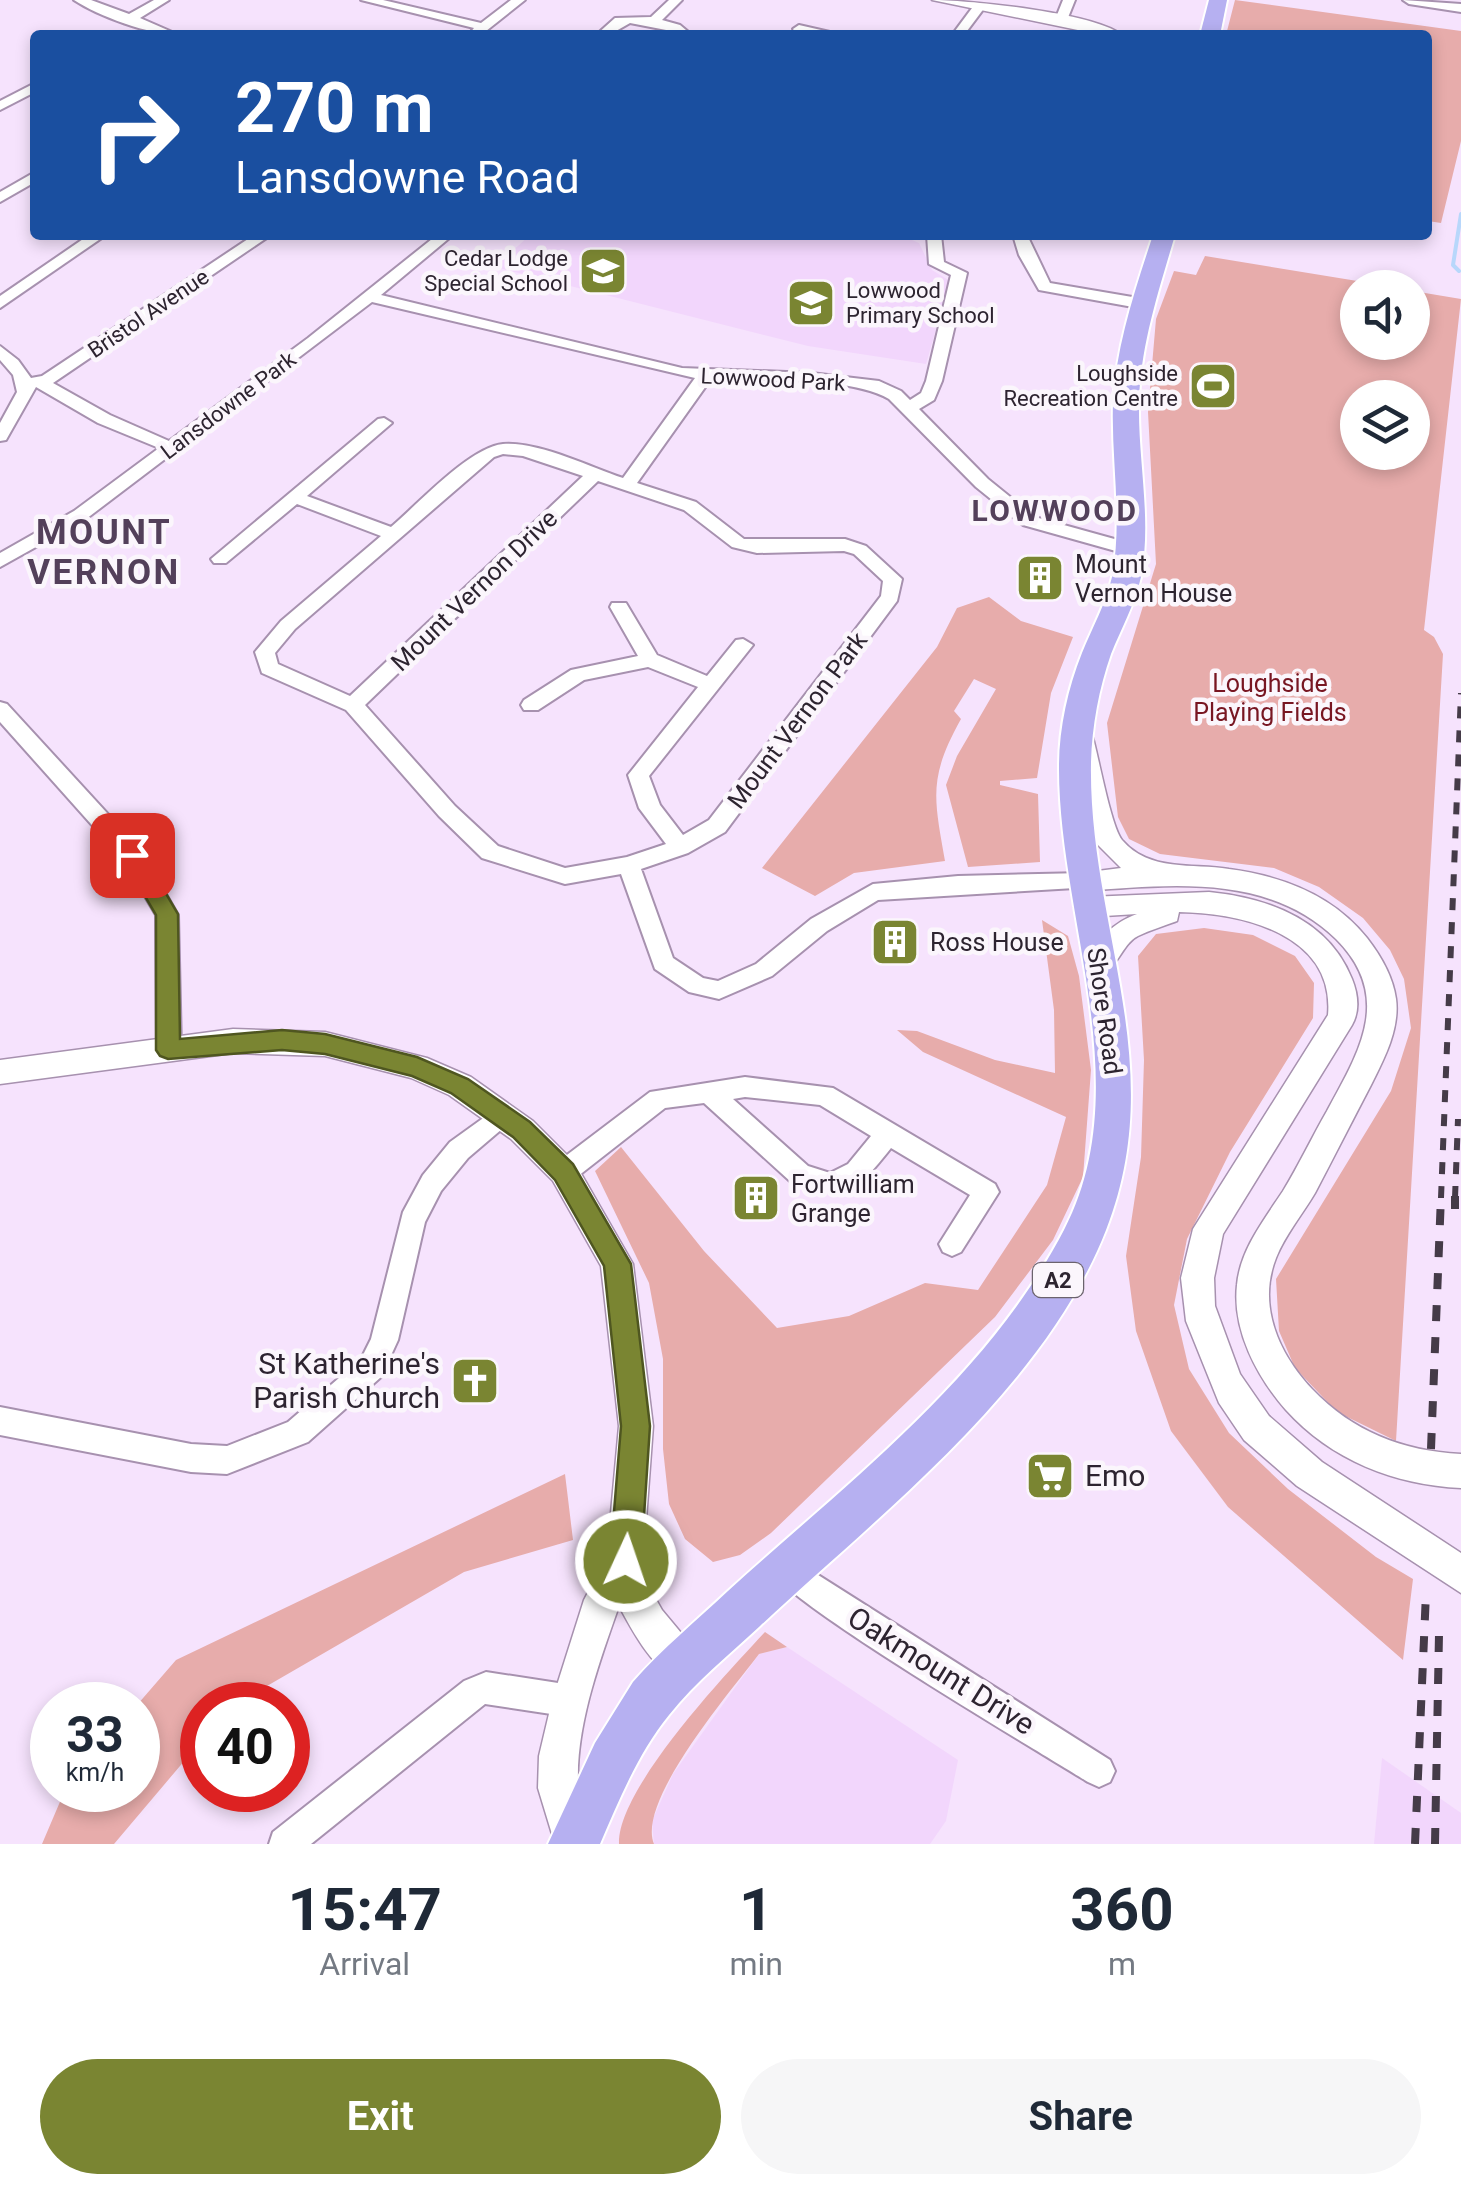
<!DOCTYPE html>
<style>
:root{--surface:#fff;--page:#f6f6f7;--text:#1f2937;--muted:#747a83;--accent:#7a8532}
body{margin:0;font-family:Roboto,sans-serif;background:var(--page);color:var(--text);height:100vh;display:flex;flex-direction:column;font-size:38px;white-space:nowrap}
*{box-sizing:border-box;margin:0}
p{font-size:32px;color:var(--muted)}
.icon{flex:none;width:55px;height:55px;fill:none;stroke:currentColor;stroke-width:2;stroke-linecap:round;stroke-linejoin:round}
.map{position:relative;height:1844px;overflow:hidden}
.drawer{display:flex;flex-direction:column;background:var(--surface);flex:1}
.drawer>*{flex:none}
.hud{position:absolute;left:30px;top:30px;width:1402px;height:210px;border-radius:10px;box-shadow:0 5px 15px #0003;background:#1a4fa0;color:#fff;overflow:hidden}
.fabs{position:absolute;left:1340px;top:270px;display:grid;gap:20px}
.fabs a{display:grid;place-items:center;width:90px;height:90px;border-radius:50%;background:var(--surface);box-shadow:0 5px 15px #0003;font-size:50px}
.speed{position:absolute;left:30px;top:1682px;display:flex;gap:20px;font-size:50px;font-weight:700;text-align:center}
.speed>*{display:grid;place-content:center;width:130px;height:130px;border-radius:50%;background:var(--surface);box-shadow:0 5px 15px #0003;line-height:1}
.speed small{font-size:25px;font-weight:400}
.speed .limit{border:15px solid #d22;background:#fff;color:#111}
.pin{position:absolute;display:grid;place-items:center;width:85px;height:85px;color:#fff;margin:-42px;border-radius:20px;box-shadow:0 5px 15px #0006}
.me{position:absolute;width:110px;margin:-55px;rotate:3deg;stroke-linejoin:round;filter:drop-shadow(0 0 8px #0008)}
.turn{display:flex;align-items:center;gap:35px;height:210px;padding:0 40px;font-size:45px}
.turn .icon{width:130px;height:130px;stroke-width:2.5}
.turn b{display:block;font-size:70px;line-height:85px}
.eta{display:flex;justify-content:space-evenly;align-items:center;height:170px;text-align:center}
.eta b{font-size:60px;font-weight:700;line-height:70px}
.button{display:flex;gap:20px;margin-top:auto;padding:20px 40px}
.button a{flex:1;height:115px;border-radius:60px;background:var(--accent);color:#fff;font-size:40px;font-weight:700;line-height:115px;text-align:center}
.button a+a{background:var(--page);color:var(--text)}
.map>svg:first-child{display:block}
.built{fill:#f2d6fc}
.green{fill:#e7acab;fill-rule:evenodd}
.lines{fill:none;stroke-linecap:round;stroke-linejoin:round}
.stream{stroke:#b8d7fb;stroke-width:4}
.minor-casing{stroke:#a791af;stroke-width:4}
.tertiary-casing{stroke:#a791af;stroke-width:3}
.primary-casing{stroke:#fff;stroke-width:4}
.minor{fill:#fff;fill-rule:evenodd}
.tertiary{fill:#fff;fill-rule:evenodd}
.primary{fill:#b6b0f1;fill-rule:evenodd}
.rail-far1{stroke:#453b48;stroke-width:6;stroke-dasharray:12 12;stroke-linecap:butt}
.rail{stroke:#453b48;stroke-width:8;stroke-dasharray:16 16;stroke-linecap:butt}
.route{fill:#7a8532;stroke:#4f5620;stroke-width:2.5}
.labels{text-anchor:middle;stroke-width:9;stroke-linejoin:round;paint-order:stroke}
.far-poi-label{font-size:22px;fill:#2d2430;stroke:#fbf6fc;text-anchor:end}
.far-street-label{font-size:22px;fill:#2d2430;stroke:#fbf6fc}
.shield{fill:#fbf6fc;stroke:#6b636d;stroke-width:2.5}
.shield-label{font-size:22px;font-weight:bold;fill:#2d2430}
.poi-label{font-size:25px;fill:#2d2430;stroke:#fbf6fc;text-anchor:start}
.street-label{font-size:25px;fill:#2d2430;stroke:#fbf6fc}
.park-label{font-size:25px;fill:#781622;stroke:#fbf6fc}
.far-district-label{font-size:30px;font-weight:bold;letter-spacing:2.5px;fill:#53405a;stroke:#fbf6fc}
.near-poi-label{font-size:30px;fill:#2d2430;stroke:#fbf6fc;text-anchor:end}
.near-street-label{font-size:30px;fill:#2d2430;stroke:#fbf6fc}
.district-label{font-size:35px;font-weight:bold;letter-spacing:2.5px;fill:#53405a;stroke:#fbf6fc}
</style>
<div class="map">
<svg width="1461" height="1844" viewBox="0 0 1461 1844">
<rect width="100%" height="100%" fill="#f6e3fd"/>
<g class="built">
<polygon points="530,235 900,235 919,243 932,270 950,281 926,364 808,346 495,267"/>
<polygon points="787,1647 958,1760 946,1821 930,1844 654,1844 652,1821 673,1774 759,1654"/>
<polygon points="1382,1758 1461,1813 1461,1844 1374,1844"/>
</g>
<g class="green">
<polygon points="1235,0 1461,31 1461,141 1441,223 1428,221 1428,35 1226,35"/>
<path d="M1205,256L1394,287L1358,288V342H1412L1413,291L1461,299L1424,630L1434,637L1443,654L1396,1441L1337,1412L1295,1368L1279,1331L1276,1279L1391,1091L1411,1028L1404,979L1390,950L1363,918L1319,887L1274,868L1160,854L1129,839L1118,817L1107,723L1156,564L1148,412L1156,319L1174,271L1196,275ZM1358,398H1412V452H1358Z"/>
<path d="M989,597L1021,621L1073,637L1051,693L1037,778L1000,781V785L1038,794L1040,862L968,867L946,785L957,756L996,689L974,679L954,711L961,719C928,778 934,798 945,861L854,873L815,896L762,868L937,647L957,608Z"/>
<polygon points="1042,920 1068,936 1079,976 1091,1070 1083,1177 1053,1240 995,1317 771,1533 740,1555 713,1562 685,1539 669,1504 663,1449 663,1359 649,1283 595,1171 621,1147 704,1251 777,1328 849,1316 925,1283 978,1290 1047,1185 1066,1117 923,1052 897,1030 917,1031 995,1060 1055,1073 1054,1010"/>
<polygon points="1204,928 1253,935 1295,956 1314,983 1313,1018 1230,1152 1187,1239 1174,1305 1189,1369 1229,1433 1288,1489 1376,1557 1413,1579 1403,1660 1228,1507 1171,1431 1136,1331 1126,1256 1141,1157 1144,1060 1138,956 1156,934"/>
<polygon points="565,1474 573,1540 464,1572 234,1705 202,1705 202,1740 114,1844 42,1844 65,1790 138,1790 137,1705 176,1660"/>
<path d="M765,1632L787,1647L759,1654C732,1690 636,1801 654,1844H619C617,1789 727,1673 765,1632Z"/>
</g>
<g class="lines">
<polyline class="stream" points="1459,271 1453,265 1461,214"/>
<g class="minor-casing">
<g id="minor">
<path d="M74,0H91L129,14L154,0H169L140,18L179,35C150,35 98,16 74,0Z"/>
<polygon points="361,0 383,0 481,23 511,0 525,0 481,35 468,35 474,28"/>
<polygon points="669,0 682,0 662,20 680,25 692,35 630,23 609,35 596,35 615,18 651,17"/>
<polygon points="1063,0 1075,0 1067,20 1061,24 1055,20"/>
<polygon points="1403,0 1461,4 1461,12 1409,4"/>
<polygon points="975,4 985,7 964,35 952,35"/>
<polygon points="799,25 843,35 795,32 793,29"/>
<polygon points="35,83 35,92 0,110 0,101"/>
<polygon points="35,172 35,182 0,202 0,192"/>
<polygon points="89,235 106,235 0,308 0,296"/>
<path d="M254,235H271L53,383L110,415L169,441L308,338L437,235H453L381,295L682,368L811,373L879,381L901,391L910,400L921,393L926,381L951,275L929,264L927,235H941L944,262L967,273L942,381L934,400L919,409L988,479L1035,517L1136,545L1139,549L1130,555L1023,525L976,487L889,399C850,376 758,381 711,379L637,483L696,502L744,539H845L866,546L902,579L897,601L725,832L688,853L641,869L673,958L703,978L718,981L756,964L811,919L873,884L958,876L1084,873L1095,881L1092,887L878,900L827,931L772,976L719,999L689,992L655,969L621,874L565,884L482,858L439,816L346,710L262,673L255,652L281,621L381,536L297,504L226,563H214L211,559L378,419L384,418L392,423L307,496L391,527C417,505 470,447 503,444C537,441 590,467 623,478L695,378L372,302L86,519L0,567V553L74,511L159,448L98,423L36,387L6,440L0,441V423L17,392L13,375L0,360V346L18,360L31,378L42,376ZM503,454L523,456L583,476L350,696L278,664L275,653L295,629L494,457ZM598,481L684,510L732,547L757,553L844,551L854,554L883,581L881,596L709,820L683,835L660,805L649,776L753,645L743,639L736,640L707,676L657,655L626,603H612L610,607L638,656L571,670L524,700L521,705L524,710H538L584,680L648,667L698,687L628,775L639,808L666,844L627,857L565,868L498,846L455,806L365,705Z"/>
<polygon points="1013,235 1027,235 1050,283 1144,299 1152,304 1144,309 1039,290 1019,255"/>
<polygon points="0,702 7,704 140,849 178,915 181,1049 177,1056 169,1059 161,1056 157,1049 156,915 124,861 0,722"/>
<path d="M745,1077L833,1088L995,1184L999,1192L961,1252L952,1256L943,1252L939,1244L970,1195L891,1148C855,1193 847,1202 791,1182L704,1103L665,1108L573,1180L564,1183L555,1180L551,1172L555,1164L650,1092ZM745,1097L820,1105L871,1136L848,1164L830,1173L808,1166L733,1099Z"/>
<polygon points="500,1106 509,1109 512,1116 509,1123 468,1158 441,1191 425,1222 398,1340 381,1377 308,1442 227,1474 191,1472 0,1435 0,1407 191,1444 227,1446 288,1422 361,1359 371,1339 403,1212 423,1175 450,1142"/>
<path d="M785,1554L1110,1760L1115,1771L1110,1782L1099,1787L1088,1782C1040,1752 783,1601 770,1569L774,1558Z"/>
<polygon points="486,1672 571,1685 582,1690 587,1701 582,1712 571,1717 485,1704 311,1844 269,1844 273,1832 464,1681"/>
</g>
</g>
<g class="tertiary-casing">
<g id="tertiary">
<path d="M932,0C970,0 1095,13 1122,35H1102Z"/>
<path d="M1081,729L1093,738C1099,759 1111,826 1122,840C1149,872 1193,863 1229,869C1282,876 1333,895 1367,938C1381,956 1393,977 1396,999C1400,1029 1384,1059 1371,1085C1352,1121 1334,1157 1315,1193C1302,1215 1285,1235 1276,1258C1257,1306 1279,1354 1312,1389C1353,1432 1403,1451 1461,1454V1488C1395,1485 1331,1460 1286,1410C1257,1377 1232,1330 1237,1285C1240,1250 1264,1220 1283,1191C1299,1165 1312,1137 1327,1111C1359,1052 1394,997 1336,939C1268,873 1171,885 1084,891L1074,888L1071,881L1074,874L1121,868L1095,842L1069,738Z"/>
<path d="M1209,892C1268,898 1328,919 1352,979C1358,994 1360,1011 1352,1025L1223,1234L1214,1278L1215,1306L1240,1374L1269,1416L1322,1462L1461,1553V1593L1297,1486L1244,1440L1219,1403L1186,1321L1181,1278L1193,1229L1328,1015C1335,934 1242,913 1179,912L1177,921C1164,926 1150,930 1138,936C1118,946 1118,979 1090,970L1086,962C1099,939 1112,923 1137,914L1088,917L1078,914L1074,907L1078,900L1088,897Z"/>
<path d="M233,1029L325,1032L427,1058L471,1077L533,1121L575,1163L633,1264L653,1426L643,1561L649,1587L662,1610L697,1652L703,1665L697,1678L684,1684C654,1671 634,1634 619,1606C600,1660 576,1725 578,1783C579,1804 591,1824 593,1844H555L538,1788L539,1756L552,1701L584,1600L607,1556L619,1426L601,1266L553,1181L511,1139L449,1095L411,1078L325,1056L233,1053L0,1084V1060Z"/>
</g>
</g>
<g class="primary-casing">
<g id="primary">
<polygon points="1209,0 1227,0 1220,35 1200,35"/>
<path d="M1153,235H1175C1159,290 1140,346 1139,404C1138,462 1152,520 1141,577C1135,604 1121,629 1111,654C1099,688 1092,726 1091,762C1088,927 1171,1064 1106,1230C1043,1390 882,1512 760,1626C729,1655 695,1682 669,1715C638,1753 619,1800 600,1844H548L595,1743L633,1682C662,1649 696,1621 728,1591C849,1481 987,1378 1064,1230C1139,1086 1058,917 1059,766C1059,729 1068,688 1082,653C1092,628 1106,604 1112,577C1123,519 1111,461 1113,403C1116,346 1135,290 1153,235Z"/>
</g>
</g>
<use href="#minor" class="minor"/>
<use href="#tertiary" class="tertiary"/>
<use href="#primary" class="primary"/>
<g class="rail-far1">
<polyline points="1441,1198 1461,693"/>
<polyline points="1455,1198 1458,1119"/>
</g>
<g class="rail">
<polyline points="1455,1209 1455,1196"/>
<polyline points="1431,1449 1441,1196"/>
<polyline points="1415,1844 1426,1593"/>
<polyline points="1435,1844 1439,1634"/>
</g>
</g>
<polygon class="route" points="132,847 140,849 178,914 180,1039 282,1030 325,1034 417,1057 468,1079 530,1122 573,1164 631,1264 650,1426 641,1561 636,1572 626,1576 615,1572 610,1561 621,1426 604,1266 555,1180 513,1137 451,1093 412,1076 325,1054 282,1050 168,1059 160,1056 156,1050 156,915 121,855"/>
<defs>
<g id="school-square" transform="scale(2.5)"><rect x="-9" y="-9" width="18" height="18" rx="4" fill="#7a8532" stroke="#fbf6fc"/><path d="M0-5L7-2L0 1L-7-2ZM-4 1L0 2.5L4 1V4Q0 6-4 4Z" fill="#fff"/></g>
<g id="stadium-square" transform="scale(2.5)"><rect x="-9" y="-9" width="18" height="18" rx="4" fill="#7a8532" stroke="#fbf6fc"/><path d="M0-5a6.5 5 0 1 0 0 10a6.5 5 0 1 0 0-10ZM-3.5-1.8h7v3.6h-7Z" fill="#fff"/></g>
<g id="building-square" transform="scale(2.5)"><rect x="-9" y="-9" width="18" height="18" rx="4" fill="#7a8532" stroke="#fbf6fc"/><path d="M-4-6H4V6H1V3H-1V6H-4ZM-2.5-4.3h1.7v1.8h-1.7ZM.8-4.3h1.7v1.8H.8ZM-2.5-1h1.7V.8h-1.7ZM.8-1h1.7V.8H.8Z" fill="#fff"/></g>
<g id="church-square" transform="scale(2.5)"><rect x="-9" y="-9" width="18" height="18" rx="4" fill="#7a8532" stroke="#fbf6fc"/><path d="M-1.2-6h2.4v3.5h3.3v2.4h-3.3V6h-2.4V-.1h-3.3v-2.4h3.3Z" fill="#fff"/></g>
<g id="supermarket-square" transform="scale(2.5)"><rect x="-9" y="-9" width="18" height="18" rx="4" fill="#7a8532" stroke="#fbf6fc"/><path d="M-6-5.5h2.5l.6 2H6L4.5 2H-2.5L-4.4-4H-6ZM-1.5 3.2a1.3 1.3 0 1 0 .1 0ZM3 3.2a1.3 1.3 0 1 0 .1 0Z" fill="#fff"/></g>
</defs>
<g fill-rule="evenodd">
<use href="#school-square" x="603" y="271"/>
<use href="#school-square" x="811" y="303"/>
<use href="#stadium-square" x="1213" y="386"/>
<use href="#building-square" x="1040" y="578"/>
<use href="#building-square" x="895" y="942"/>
<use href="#building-square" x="756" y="1198"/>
<use href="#church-square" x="475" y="1381"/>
<use href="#supermarket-square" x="1050" y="1476"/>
</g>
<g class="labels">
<g class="far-poi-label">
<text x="568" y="266">Cedar Lodge<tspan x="568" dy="25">Special School</tspan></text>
<text x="846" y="298" text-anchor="start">Lowwood<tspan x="846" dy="25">Primary School</tspan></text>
<text x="1178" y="381">Loughside<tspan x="1178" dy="25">Recreation Centre</tspan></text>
</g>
<g class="far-street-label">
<text transform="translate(148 313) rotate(-34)" y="8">Bristol Avenue</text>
<text transform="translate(773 379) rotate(3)" y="8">Lowwood Park</text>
<text transform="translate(228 405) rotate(-37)" y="8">Lansdowne Park</text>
</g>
<rect class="shield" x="1033" y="1263" width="50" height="34" rx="8"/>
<g class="shield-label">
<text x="1058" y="1288">A2</text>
</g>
<g class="poi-label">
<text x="1075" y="573">Mount<tspan x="1075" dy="29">Vernon House</tspan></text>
<text x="930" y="951">Ross House</text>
<text x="791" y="1193">Fortwilliam<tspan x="791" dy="29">Grange</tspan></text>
</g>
<g class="street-label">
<text transform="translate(474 590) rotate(-44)" y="9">Mount Vernon Drive</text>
<text transform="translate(797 720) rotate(-53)" y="9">Mount Vernon Park</text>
<text transform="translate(1105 1011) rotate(82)" y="9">Shore Road</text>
</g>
<g class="park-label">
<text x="1270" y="692">Loughside<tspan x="1270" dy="29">Playing Fields</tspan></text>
</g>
<g class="far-district-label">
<text x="1055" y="521">LOWWOOD</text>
</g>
<g class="near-poi-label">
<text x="440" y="1374">St Katherine's<tspan x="440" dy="34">Parish Church</tspan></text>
<text x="1085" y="1486" text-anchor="start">Emo</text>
</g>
<g class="near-street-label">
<text transform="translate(941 1671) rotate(32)" y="10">Oakmount Drive</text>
</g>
<g class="district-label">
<text x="104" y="544">MOUNT<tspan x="104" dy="40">VERNON</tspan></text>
</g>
</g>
</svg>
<div class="fabs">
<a><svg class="icon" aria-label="sound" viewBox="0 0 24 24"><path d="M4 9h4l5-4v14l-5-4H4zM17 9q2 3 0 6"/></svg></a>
<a><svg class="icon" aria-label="layers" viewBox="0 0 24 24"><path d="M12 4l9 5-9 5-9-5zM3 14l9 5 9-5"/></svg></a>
</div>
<div class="speed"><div>33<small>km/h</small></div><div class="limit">40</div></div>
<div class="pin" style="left:132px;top:855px;background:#d93025"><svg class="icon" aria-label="arrive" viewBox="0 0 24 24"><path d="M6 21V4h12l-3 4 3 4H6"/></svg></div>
<svg class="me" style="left:626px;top:1561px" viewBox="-20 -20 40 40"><circle r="17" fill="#7a8532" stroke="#fff" stroke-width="3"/><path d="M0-11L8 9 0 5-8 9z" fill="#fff"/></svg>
<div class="hud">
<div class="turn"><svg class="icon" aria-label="right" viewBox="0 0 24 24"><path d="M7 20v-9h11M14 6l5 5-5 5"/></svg><div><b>270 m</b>Lansdowne Road</div></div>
</div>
</div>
<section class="drawer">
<div class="eta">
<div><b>15:47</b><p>Arrival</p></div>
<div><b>1</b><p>min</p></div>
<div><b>360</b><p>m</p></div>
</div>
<div class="button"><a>Exit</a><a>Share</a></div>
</section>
